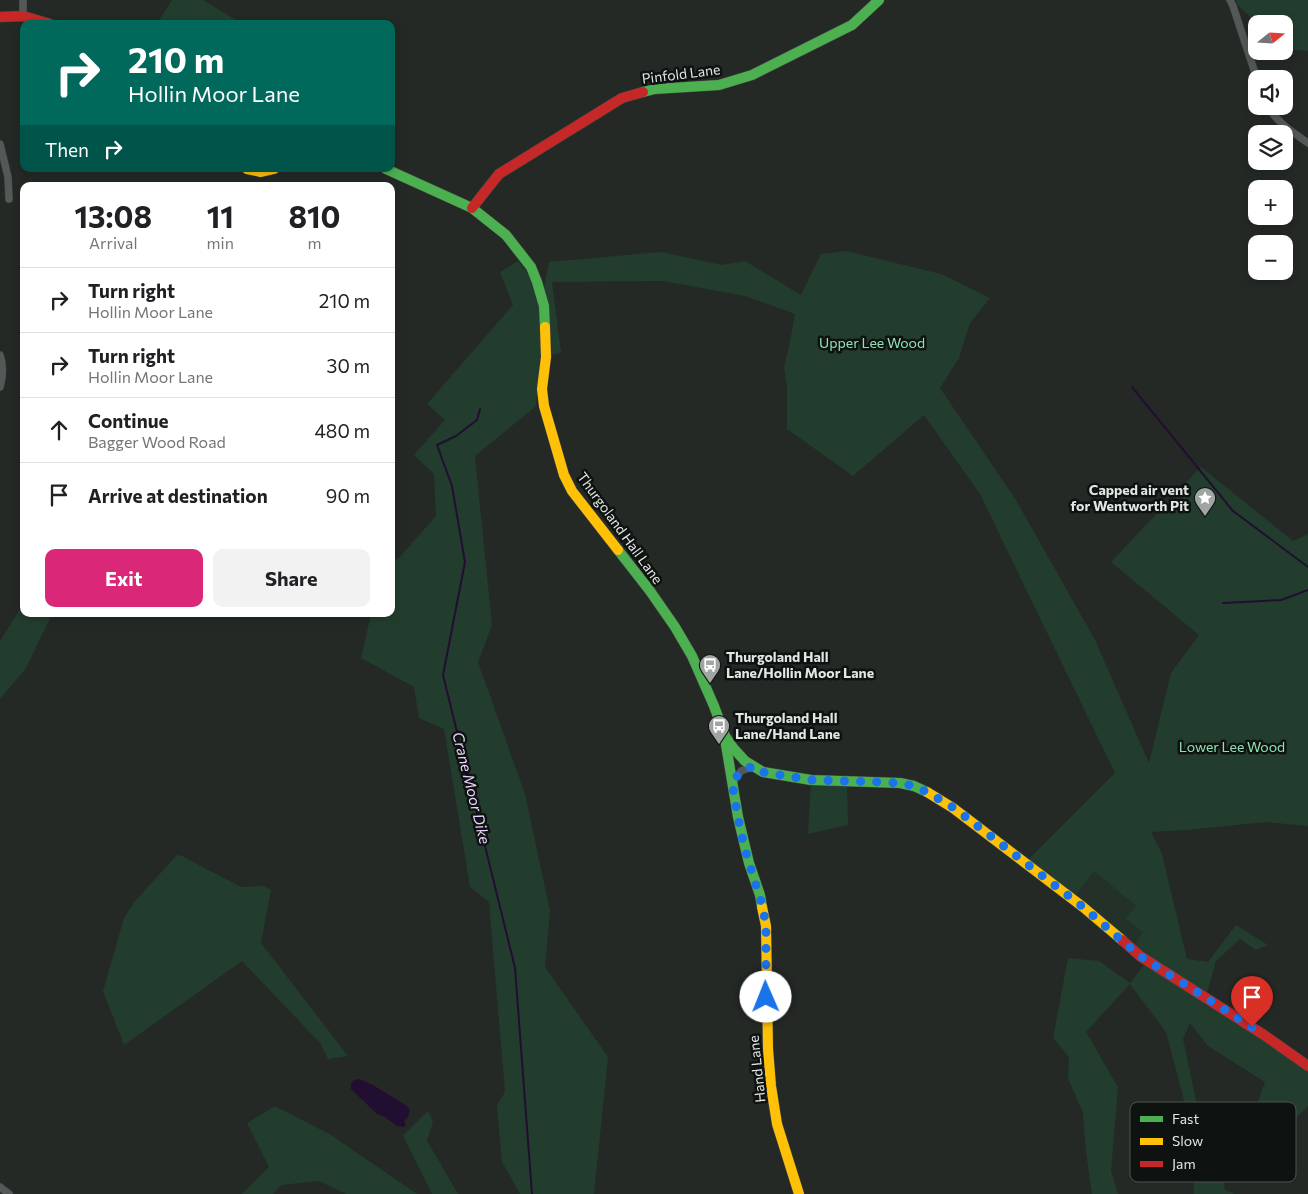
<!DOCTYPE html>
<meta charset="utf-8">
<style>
:root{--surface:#fff;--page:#f2f2f2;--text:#202124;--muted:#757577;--line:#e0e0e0;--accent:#db2777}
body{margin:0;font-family:Commissioner,sans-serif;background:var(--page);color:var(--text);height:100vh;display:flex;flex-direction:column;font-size:19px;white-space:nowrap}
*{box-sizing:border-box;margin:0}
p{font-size:16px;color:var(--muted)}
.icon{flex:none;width:28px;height:28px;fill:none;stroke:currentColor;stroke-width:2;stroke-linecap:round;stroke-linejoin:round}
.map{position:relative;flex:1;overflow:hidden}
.panel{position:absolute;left:20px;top:182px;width:375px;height:435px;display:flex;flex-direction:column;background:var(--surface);border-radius:10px;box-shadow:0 2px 8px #0003}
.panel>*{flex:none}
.guide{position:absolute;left:20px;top:20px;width:375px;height:152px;border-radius:10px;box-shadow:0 2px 8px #0003;background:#00695c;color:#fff;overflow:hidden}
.needle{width:32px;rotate:72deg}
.tools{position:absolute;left:1248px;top:15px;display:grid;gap:10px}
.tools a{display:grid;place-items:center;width:45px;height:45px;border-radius:10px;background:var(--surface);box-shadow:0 2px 8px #0003;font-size:25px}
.pin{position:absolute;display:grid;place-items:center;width:42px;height:42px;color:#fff;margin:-51px -21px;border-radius:50% 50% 50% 0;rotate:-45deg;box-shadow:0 0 5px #0007}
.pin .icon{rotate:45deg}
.me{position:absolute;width:55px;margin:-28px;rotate:359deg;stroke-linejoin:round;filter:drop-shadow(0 0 4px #0008)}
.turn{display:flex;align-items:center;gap:18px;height:105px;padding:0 25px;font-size:22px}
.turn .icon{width:65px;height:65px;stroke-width:2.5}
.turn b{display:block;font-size:35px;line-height:42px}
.then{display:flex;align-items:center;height:48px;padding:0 25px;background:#0003;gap:10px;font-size:19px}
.eta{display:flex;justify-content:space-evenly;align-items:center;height:85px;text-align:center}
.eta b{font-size:30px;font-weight:700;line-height:35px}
.button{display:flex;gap:10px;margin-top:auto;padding:10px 25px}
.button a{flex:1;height:58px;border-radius:10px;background:var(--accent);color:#fff;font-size:20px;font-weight:700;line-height:58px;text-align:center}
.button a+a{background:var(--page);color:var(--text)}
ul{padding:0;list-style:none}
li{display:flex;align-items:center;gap:15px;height:65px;padding:0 25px;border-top:1px solid var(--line)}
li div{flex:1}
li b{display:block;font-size:19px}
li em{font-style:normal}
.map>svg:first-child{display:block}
.built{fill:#233129}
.green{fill:#223d2e}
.water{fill:#220e30}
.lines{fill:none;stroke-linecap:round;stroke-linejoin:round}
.stream{stroke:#220e30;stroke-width:2}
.street-casing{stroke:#404442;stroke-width:8}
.fast-casing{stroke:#404442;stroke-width:11}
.slow-casing{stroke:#404442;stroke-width:11}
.jam-casing{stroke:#404442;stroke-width:11}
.street{stroke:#545856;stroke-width:7}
.fast{stroke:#4caf50;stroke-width:10}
.slow{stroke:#ffc107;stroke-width:10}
.jam{stroke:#c62828;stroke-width:10}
.route{stroke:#1a73e8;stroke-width:9;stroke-dasharray:0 16.2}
.labels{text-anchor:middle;stroke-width:5;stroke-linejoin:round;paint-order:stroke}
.street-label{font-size:14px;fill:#e2e7e4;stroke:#0e1210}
.park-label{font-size:14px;fill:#91e2b3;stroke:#0e1210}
.poi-label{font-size:14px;font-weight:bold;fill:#e2e7e4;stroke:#0e1210;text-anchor:start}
.water-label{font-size:15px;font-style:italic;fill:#ebd4ff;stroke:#0e1210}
.key{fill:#0e1210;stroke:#4e5250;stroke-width:1}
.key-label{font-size:14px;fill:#e2e7e4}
</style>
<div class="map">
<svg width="1308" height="1194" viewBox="0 0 1308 1194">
<rect width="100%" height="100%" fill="#242926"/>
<polygon class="built" points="1094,871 1136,906 1143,933 1134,945 1075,896"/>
<g class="green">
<polygon points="172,0 203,0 236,20 234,24 157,24"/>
<polygon points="1236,0 1308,0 1308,51 1284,49 1284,24 1257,24 1237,4"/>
<polygon points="846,251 941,274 990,298 970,323 959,358 940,388 1016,500 1095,640 1149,763 1171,673 1199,635 1111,562 1201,467 1293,541 1308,534 1308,826 1266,822 1186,830 1151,832 1162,854 1187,959 1208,962 1236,925 1268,945 1256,950 1240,939 1216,961 1204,1004 1262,1039 1308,1070 1308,1106 1279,1135 1252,1119 1265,1082 1208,1046 1190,1023 1183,1039 1197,1105 1215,1112 1225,1190 1235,1194 1194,1194 1191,1127 1166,1032 1130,984 1086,1032 1118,1087 1111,1171 1118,1194 1092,1194 1086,1152 1083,1112 1068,1079 1069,1057 1053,1038 1068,958 1099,961 1130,983 1144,965 1158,971 1162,964 1134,945 1143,932 1125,918 1136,906 1094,871 1075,896 1027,861 1115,773 980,494 924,415 853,476 787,429 787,386 784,368 790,342 795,314 745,296 663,281 552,282 561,352 552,355 549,305 544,287 549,262 661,252 722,265 745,261 801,295 821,254"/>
<polygon points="518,261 526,271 536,290 539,306 541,346 536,406 475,456 492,625 478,662 525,794 550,911 545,967 608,1057 594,1194 520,1194 502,1162 497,1105 505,1092 489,902 470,887 444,729 419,718 414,687 361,658 371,614 391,614 391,560 398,559 436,516 434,474 414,455 445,420 427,404 513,305 500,272"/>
<polygon points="24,603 24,614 52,614 26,668 0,699 0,641"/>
<polygon points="811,784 847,785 848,825 808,834"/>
<polygon points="177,855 182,856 241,887 264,886 271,890 261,943 348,1056 328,1059 320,1043 242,961 124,1045 103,991 124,918 135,901"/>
<polygon points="275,1106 331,1135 417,1194 346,1194 319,1181 281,1185 273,1194 242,1194 269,1167 247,1123"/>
<polygon points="428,1111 433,1122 427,1141 458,1194 432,1194 403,1136"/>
</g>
<polygon class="water" points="359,1079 373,1085 407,1106 410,1110 408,1117 404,1121 406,1125 404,1127 397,1126 385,1117 377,1114 351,1089 351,1083 354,1080"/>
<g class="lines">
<g class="stream">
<polyline points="1132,387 1233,511 1308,567"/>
<polyline points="480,409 477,420 456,436 437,445 452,486 465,562 443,675 515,968 532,1194"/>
<polyline points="1223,603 1281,600 1308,590"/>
</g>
<g class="street-casing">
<g id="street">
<polyline points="1230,0 1233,6 1257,79"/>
<polyline points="23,16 23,0"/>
<path d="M1267,106C1279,124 1291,131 1308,143"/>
<polyline points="0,144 8,177 9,199"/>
<path d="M0,355C4,366 3,376 0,387"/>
<polyline points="732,783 741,771 754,766"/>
<polyline points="0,1187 9,1194"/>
</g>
</g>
<g class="fast-casing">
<g id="fast">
<polyline points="643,92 655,89 719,85 752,75 852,25 879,0"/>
<polyline points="386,169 472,208 506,235 531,267 537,282 544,306 545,327"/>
<polyline points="618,550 650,591 675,627 692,656 714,706 724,733 738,817 749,863 760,895 762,907"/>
<polyline points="725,736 734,749 745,761 763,772 811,780 900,783 914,786 927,792"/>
</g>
</g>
<g class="slow-casing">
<g id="slow">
<polyline points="247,169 261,172 274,169"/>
<polyline points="545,327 546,357 542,389 544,406 564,475 572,491 618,550"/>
<polyline points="927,792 953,808 1083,907 1122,940"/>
<polyline points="762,907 766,926 768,1049 771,1086 777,1124 799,1194"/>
</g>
</g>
<g class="jam-casing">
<g id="jam">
<polyline points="0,17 23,16 50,24"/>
<polyline points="472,208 499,174 622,98 643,92"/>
<polyline points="1122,940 1140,956 1264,1035 1308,1066"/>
</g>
</g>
<use href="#street" class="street"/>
<use href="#fast" class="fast"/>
<use href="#slow" class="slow"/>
<use href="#jam" class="jam"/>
</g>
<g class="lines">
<polyline class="route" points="766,997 766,926 763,908 744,846 738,818 732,783 741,771 754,766 762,772 811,780 880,782 900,783 914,786 929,793 954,808 1083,907 1140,956 1252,1027"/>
</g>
<defs>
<g id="sight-pin" transform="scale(1.125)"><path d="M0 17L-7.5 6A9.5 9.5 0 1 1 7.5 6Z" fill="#a0a4a2" stroke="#0e1210"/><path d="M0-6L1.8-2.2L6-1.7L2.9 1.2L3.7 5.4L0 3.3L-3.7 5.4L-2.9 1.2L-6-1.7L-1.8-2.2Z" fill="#fff"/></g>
<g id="bus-pin" transform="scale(1.125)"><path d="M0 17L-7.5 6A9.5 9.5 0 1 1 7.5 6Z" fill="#a0a4a2" stroke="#0e1210"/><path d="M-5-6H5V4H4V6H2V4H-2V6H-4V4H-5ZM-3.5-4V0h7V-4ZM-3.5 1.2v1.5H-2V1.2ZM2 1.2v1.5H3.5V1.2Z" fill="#fff"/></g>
</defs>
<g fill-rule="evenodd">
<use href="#sight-pin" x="1205" y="498"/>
<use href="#bus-pin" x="710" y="665"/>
<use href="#bus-pin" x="719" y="726"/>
</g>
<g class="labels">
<g class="street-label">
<text transform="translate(681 74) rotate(-7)" y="5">Pinfold Lane</text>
<text transform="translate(620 528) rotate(54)" y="5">Thurgoland Hall Lane</text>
<text transform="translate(757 1069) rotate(-96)" y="5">Hand Lane</text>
</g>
<g class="park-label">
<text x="872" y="348">Upper Lee Wood</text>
<text x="1232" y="752">Lower Lee Wood</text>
</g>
<g class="poi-label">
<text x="1189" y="495" text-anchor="end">Capped air vent<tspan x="1189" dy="16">for Wentworth Pit</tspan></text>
<text x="726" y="662">Thurgoland Hall<tspan x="726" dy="16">Lane/Hollin Moor Lane</tspan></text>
<text x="735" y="723">Thurgoland Hall<tspan x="735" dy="16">Lane/Hand Lane</tspan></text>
</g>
<g class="water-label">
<text transform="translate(471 788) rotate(76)" y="5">Crane Moor Dike</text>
</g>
</g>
<rect x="1130" y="1102" width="166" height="80" rx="8" class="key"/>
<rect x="1140" y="1116" width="23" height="6" fill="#4caf50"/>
<rect x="1140" y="1138" width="23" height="7" fill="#ffc107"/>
<rect x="1140" y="1161" width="23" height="6" fill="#c62828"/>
<g class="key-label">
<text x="1172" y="1124">Fast</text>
<text x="1172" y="1146">Slow</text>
<text x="1172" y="1169">Jam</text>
</g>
</svg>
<div class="tools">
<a><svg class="needle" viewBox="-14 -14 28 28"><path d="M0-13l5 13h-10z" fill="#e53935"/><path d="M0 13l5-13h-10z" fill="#757577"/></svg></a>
<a><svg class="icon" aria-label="sound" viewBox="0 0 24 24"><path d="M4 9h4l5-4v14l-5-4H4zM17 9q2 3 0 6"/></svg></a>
<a><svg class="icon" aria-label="layers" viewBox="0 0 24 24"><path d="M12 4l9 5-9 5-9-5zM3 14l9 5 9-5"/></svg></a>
<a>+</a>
<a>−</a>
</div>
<div class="pin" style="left:1252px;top:1027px;background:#d93025"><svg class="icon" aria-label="arrive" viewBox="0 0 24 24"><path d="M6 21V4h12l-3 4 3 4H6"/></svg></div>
<svg class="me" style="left:766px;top:997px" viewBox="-20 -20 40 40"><circle r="19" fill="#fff"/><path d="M0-13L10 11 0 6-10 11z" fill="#1a73e8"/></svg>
<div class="guide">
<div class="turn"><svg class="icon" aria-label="right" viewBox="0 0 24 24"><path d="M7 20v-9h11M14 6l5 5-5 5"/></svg><div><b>210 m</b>Hollin Moor Lane</div></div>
<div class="then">Then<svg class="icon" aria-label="right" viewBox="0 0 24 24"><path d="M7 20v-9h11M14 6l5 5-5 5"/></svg></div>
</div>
<section class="panel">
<div class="eta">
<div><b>13:08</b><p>Arrival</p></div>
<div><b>11</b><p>min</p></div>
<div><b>810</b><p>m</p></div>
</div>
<ul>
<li><svg class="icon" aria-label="right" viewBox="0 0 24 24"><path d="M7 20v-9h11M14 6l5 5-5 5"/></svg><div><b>Turn right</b><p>Hollin Moor Lane</p></div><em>210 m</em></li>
<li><svg class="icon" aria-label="right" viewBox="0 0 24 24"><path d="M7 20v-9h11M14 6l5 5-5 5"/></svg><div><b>Turn right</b><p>Hollin Moor Lane</p></div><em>30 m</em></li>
<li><svg class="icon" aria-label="ahead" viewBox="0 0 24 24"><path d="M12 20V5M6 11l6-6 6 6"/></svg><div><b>Continue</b><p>Bagger Wood Road</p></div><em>480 m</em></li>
<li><svg class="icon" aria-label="arrive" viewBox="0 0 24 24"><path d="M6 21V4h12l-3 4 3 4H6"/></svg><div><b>Arrive at destination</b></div><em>90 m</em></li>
</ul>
<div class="button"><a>Exit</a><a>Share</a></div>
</section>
</div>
